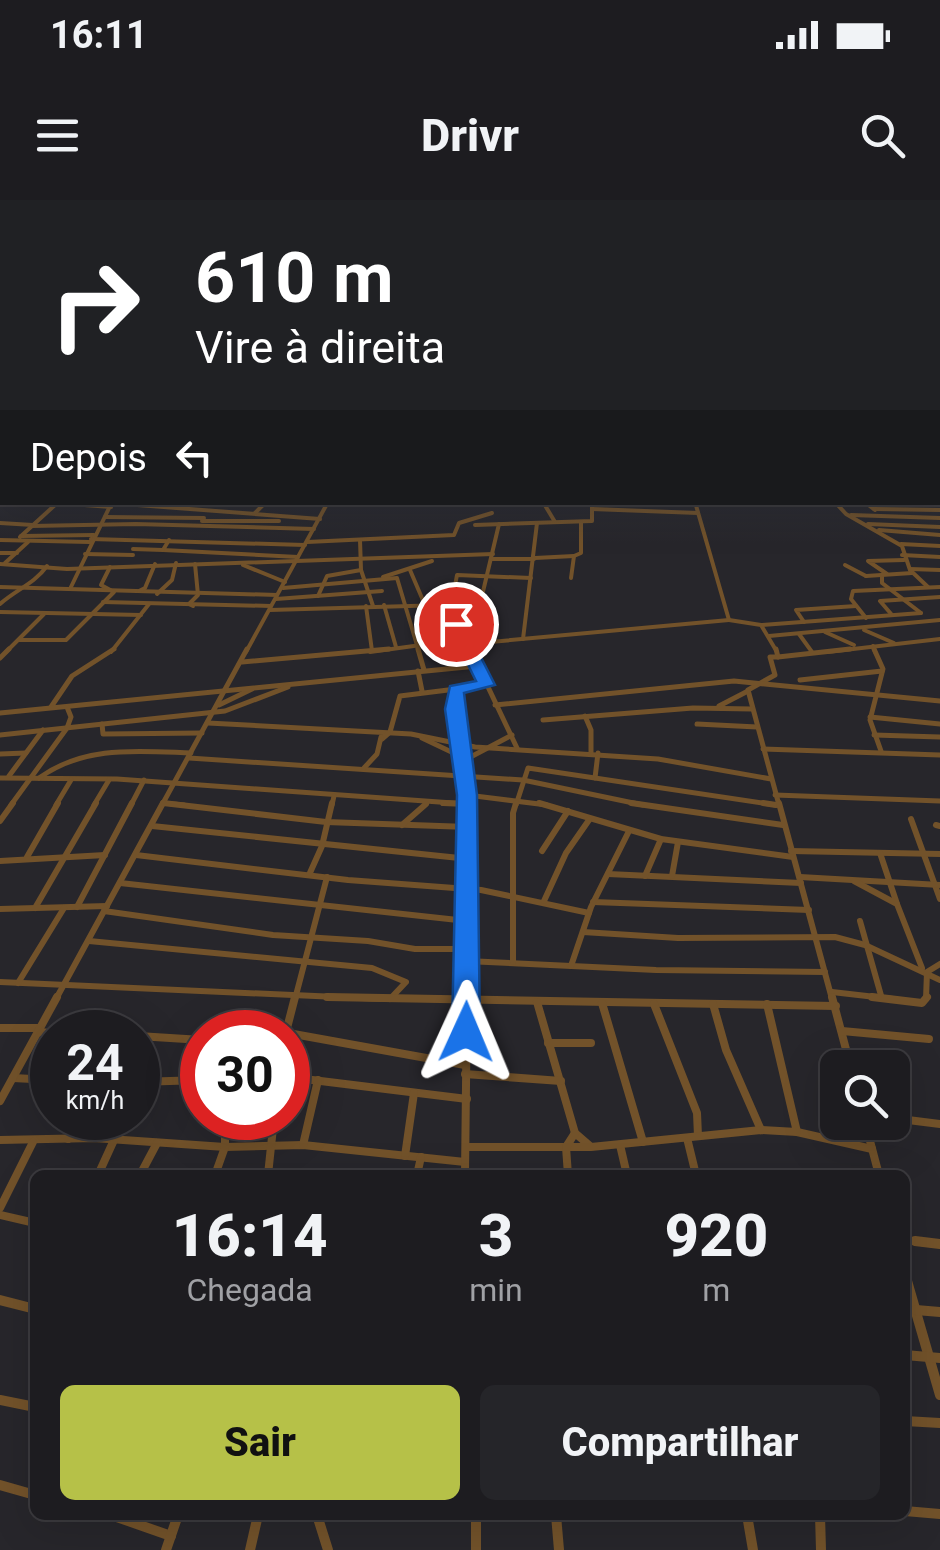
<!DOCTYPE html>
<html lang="pt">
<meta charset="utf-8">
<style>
:root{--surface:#1d1c20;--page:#252529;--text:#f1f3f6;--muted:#a0a1a5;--line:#3b3a3e;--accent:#b6c148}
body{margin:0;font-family:Roboto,sans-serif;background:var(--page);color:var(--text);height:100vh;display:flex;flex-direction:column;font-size:38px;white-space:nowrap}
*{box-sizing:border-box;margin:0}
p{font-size:32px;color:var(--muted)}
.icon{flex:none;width:55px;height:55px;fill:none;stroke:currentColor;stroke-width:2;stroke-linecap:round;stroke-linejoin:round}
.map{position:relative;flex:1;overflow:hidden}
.panel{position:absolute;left:30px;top:970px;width:880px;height:350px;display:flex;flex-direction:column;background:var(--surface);border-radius:15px;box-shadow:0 10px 40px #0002,0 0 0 2px var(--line)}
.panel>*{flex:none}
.top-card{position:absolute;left:0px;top:0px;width:940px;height:305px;box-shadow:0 10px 40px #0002,0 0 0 2px var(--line);background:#202124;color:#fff;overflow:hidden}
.tools{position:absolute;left:820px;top:850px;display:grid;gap:20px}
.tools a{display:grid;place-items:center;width:90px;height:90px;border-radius:15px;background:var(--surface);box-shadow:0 10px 40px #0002,0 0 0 2px var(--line);font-size:50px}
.speed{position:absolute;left:30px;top:810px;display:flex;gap:20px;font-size:50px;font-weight:700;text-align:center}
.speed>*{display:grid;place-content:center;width:130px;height:130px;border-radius:50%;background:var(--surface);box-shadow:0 10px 40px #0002,0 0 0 2px var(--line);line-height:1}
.speed small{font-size:25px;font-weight:400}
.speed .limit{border:15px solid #d22;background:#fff;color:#111}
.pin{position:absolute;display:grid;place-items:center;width:85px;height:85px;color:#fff;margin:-42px;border:5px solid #fff;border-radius:50%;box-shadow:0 2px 10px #0007}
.me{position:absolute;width:110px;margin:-55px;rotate:1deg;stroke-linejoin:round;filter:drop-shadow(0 0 8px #0008)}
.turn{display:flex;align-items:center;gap:35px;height:210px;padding:0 30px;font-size:45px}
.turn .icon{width:130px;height:130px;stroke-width:2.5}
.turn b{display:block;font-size:70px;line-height:85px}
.then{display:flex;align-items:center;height:95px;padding:0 30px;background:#0003;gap:20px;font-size:38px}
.eta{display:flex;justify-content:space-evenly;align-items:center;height:170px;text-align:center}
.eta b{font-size:60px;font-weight:800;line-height:70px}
.action{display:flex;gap:20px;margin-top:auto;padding:20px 30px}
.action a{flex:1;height:115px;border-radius:15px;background:var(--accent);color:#111;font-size:40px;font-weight:800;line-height:115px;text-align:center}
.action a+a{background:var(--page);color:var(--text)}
.status{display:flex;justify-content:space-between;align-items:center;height:70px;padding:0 50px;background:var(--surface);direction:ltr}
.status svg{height:28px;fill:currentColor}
header{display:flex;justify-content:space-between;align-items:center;height:130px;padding:0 30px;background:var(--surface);font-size:45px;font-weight:800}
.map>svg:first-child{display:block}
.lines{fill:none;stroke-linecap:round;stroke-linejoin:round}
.street-far4{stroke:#72522a;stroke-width:4}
.street-far3{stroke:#72522a;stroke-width:5}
.street-far2{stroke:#72522a;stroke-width:6}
.street-far1{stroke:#72522a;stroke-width:8}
.street{stroke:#72522a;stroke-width:10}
.route{fill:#1a73e8;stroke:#114b97;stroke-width:2.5}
</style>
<div class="status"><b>16:11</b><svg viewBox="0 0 49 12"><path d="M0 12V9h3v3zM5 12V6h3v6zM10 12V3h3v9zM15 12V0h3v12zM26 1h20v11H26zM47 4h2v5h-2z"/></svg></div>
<header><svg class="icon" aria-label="menu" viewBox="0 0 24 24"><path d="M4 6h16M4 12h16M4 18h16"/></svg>Drivr<svg class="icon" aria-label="search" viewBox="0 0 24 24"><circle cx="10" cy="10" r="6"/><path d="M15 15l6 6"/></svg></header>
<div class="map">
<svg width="940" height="1350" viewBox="0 0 940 1350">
<rect width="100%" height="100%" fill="#27262b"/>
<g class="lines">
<g class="street-far4">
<polyline points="44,302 111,307"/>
<polyline points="543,302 555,322"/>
<polyline points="695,302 729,420 761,425 777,452"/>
<polyline points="835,302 846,314 902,346 910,370 928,387"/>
<polyline points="111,303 320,319"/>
<polyline points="592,309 698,313"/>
<polyline points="874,309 940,310"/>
<polyline points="875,310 866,303 879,302"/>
<polyline points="255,313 266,302"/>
<polyline points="851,315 940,318"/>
<polyline points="105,317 204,318"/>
<polyline points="202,321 279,321"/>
<polyline points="0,323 33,325"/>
<polyline points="868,324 940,327"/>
<polyline points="475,325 592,321 592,302"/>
<polyline points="31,326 136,324 314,329"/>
<polyline points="879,330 940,335"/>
<polyline points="21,336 94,335"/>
<polyline points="20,337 55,305"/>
<polyline points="91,339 305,345"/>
<polyline points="0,340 90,342"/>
<polyline points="169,340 163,350 298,357"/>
<polyline points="360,340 361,370 373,406"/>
<polyline points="307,342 454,335 459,323 492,313"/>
<polyline points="901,344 940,346"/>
<polyline points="133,349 163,350"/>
<polyline points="0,353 17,353"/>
<polyline points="85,354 133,355"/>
<polyline points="902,355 940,357"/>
<polyline points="535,358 574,356"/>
<polyline points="491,359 534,359"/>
<polyline points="5,363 28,342"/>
<polyline points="0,364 67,369 493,354"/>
<polyline points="243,365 285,382"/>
<polyline points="845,365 866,376"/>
<polyline points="910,369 940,370"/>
<polyline points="410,370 445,452"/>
<polyline points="887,374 868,361 904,360"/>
<polyline points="882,375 882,383 921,413"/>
<polyline points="866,376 912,373"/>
<polyline points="383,377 432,361"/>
<polyline points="571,378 574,356 581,353 581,322"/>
<polyline points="0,387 277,395"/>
<polyline points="283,388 397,378 419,452"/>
<polyline points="70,389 111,304"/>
<polyline points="139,391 145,388 155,364"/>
<polyline points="157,394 172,380 176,363"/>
<polyline points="318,396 327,376 361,370"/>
<polyline points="276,399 382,391"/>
<polyline points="103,402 271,406"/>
<path d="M0,404C17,389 34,384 47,366"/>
<polyline points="384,405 396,447"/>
<polyline points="193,406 189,404 198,395 195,364"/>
<polyline points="366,406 372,451"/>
<polyline points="270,410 480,404"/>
<polyline points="450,410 465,439"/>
<polyline points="0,412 141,415"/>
<polyline points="450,412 457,375 531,378"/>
<polyline points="892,415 880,401 940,397"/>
<polyline points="866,418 851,399 853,391 940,387"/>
<polyline points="804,422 796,410 856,406"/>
<polyline points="762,425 921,413"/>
<polyline points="864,430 894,443"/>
<polyline points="825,432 854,445"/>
<polyline points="799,434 812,452"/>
<polyline points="769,436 940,420"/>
<polyline points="523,439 537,323"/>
<polyline points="19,440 66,440 114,392 101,385 110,367"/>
<polyline points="873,446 875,452"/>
<polyline points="6,452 44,414"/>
<polyline points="111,452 149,404"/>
<polyline points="246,452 328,302"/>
<polyline points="370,452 472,438 499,324"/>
<polyline points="472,452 468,444 729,420"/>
<polyline points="827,452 940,439"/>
</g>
<g class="street-far3">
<polyline points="418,449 424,470"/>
<polyline points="444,449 452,468"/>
<polyline points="470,449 517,548"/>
<polyline points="776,449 778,457 770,457 775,475 748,490 779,605"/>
<polyline points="874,449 883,469 870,520 881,551"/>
<polyline points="778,457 850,449"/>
<polyline points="0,458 9,449"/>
<polyline points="242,462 389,449"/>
<polyline points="418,471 422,491"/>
<polyline points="800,480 882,471"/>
<polyline points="219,505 252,489"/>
<polyline points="495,505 734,481 940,501"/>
<polyline points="719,506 748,491"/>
<polyline points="51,507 72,476 114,449"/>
<polyline points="0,513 477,466"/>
<polyline points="585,516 591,530 591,552"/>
<polyline points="870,517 940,524"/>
<polyline points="543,520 693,508 752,509"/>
<polyline points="208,523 411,534 475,547 658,559 771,579"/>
<polyline points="102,524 103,534 202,533"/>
<polyline points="697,524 757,527"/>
<polyline points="0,535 225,511 288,487"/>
<polyline points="874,535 940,537"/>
<polyline points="422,538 462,557"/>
<polyline points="382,539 390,532 400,496 456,489"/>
<polyline points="763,549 940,555"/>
<polyline points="0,554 26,553"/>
<polyline points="189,558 523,580 643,605"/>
<polyline points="463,561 512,535"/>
<polyline points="364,568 377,554 381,537"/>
<polyline points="9,576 43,530"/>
<polyline points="0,578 117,579 467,604"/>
<path d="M39,578C85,545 137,551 191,553"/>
<polyline points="595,578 598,553"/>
<polyline points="467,595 547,605"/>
<polyline points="775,595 940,601"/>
<polyline points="163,603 184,605"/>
<polyline points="11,605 67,528 71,517 67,507"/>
<polyline points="56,605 71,580"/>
<polyline points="94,605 109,580"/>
<polyline points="131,605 144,580"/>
<polyline points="162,605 247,449"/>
<polyline points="332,605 334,596"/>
<path d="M467,605C466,566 455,529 456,489L486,485"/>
<polyline points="516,605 528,568 776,605"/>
</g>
<g class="street-far2">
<polyline points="163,603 326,622 468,627"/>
<polyline points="443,603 467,604"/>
<polyline points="467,603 467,799"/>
<polyline points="539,603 661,639 793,657"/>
<polyline points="631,603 783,625"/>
<polyline points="763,603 776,605"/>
<polyline points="779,603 832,799"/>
<polyline points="911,619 940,699"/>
<polyline points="0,621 13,603"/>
<polyline points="402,625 426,604"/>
<polyline points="936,625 940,626"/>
<polyline points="152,626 469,659"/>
<polyline points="542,651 568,611"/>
<polyline points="791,651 940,654"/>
<polyline points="880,653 897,704"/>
<polyline points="136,655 348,680 481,690 589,713"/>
<polyline points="27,657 58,603"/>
<polyline points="0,661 105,655"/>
<polyline points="608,674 801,683"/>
<polyline points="309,675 322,646 332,603"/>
<polyline points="645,676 661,639"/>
<polyline points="672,676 678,642"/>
<polyline points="800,677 940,685"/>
<polyline points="854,681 897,704 922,768"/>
<polyline points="120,683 467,721"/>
<polyline points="544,701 566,653 589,620"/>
<polyline points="593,702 809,710"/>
<polyline points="77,707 132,603"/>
<polyline points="35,708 96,603"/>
<polyline points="0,709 107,706"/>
<polyline points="104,711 273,735 368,741 415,749 467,749"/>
<polyline points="860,721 882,799"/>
<polyline points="583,732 678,738 835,737 865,745 940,780"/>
<polyline points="89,741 372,768 406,782 390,799"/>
<polyline points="466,761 656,770 825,772"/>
<polyline points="513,762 513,613 516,603"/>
<polyline points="571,766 591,707 629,631"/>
<polyline points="0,782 382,799"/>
<polyline points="18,783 64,708"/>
<polyline points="832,792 893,799"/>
<polyline points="56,799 163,603"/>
<polyline points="295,799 327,677"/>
<polyline points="926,799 927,772 940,764"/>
</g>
<g class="street-far1">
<polyline points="327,797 836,806"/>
<polyline points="832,797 851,868"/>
<polyline points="872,797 922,803 927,797"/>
<polyline points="537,802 575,933 590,946"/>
<polyline points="602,803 643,942"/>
<polyline points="654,804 697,913 698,936"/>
<polyline points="713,804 726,850 761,930"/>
<polyline points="0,828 40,828"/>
<polyline points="842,831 929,839"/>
<polyline points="38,832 52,833"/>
<polyline points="286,832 295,797"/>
<polyline points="288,833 465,865"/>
<polyline points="138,836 202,840"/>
<polyline points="548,843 591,843"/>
<polyline points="465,874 561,881"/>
<polyline points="288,877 467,899"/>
<polyline points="13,878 52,880"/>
<polyline points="138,882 202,880"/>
<polyline points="0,901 57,797"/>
<polyline points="892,918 940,924"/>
<polyline points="865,922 879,975"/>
<polyline points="797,932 872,949"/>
<polyline points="94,938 101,918"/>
<polyline points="687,938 696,975"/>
<polyline points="68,939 73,918"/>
<polyline points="0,940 94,938 225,947 303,945 465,962"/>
<polyline points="303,945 318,880"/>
<polyline points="620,945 627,975"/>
<polyline points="466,947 591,947 761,930 797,932 767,804"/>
<polyline points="405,956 414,893"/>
<polyline points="98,975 114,940"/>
<polyline points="140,975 157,943"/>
<polyline points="215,975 225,947 225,918"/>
<polyline points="268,975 274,918"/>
<polyline points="417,975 421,957"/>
<polyline points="465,975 467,797"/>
<polyline points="568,975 566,947 575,933"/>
<polyline points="0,1008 33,942"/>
<polyline points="0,1015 35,1023"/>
<polyline points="905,1040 937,1044"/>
</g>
<g class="street">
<polyline points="915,1041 940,1044"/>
<polyline points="905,1074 940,1195"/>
<polyline points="0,1100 35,1109"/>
<polyline points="916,1110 940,1112"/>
<polyline points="905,1155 940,1158"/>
<polyline points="0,1200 35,1207"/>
<polyline points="905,1221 940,1223"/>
<polyline points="0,1285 35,1295"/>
<polyline points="905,1311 940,1314"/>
<polyline points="111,1315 171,1336"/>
<polyline points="317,1315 328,1350"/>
<polyline points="476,1315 476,1350"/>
<polyline points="556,1315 559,1350"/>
<polyline points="747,1315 753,1350"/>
<polyline points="820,1315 821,1350"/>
<polyline points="166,1350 178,1315"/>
<polyline points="250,1350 258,1315"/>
</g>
</g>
<linearGradient id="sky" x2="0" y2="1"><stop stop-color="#151518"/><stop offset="0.45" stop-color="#414755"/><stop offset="1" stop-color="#414755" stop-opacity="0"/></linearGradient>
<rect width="940" height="343" fill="url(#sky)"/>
<polygon class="route" points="456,420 464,424 495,485 464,493 477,595 480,832 476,839 466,842 456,839 452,832 457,595 445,509 450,486 476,481 448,424"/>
</svg>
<div class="tools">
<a><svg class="icon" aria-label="search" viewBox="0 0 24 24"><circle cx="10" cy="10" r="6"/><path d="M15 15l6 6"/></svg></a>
</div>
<div class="speed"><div>24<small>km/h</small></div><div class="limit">30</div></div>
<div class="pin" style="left:456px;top:424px;background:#d93025"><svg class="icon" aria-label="arrive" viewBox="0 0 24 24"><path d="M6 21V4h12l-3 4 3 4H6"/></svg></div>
<svg class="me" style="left:466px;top:832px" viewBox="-20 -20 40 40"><path d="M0-17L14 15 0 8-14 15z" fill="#1a73e8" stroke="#fff" stroke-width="4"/></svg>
<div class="top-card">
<div class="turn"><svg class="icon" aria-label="right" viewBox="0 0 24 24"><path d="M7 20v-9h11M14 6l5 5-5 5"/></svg><div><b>610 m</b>Vire à direita</div></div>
<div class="then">Depois<svg class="icon" aria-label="left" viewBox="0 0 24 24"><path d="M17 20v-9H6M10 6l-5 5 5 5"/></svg></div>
</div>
<section class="panel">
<div class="eta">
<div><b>16:14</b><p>Chegada</p></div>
<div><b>3</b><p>min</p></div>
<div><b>920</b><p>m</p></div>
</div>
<div class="action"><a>Sair</a><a>Compartilhar</a></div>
</section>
</div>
